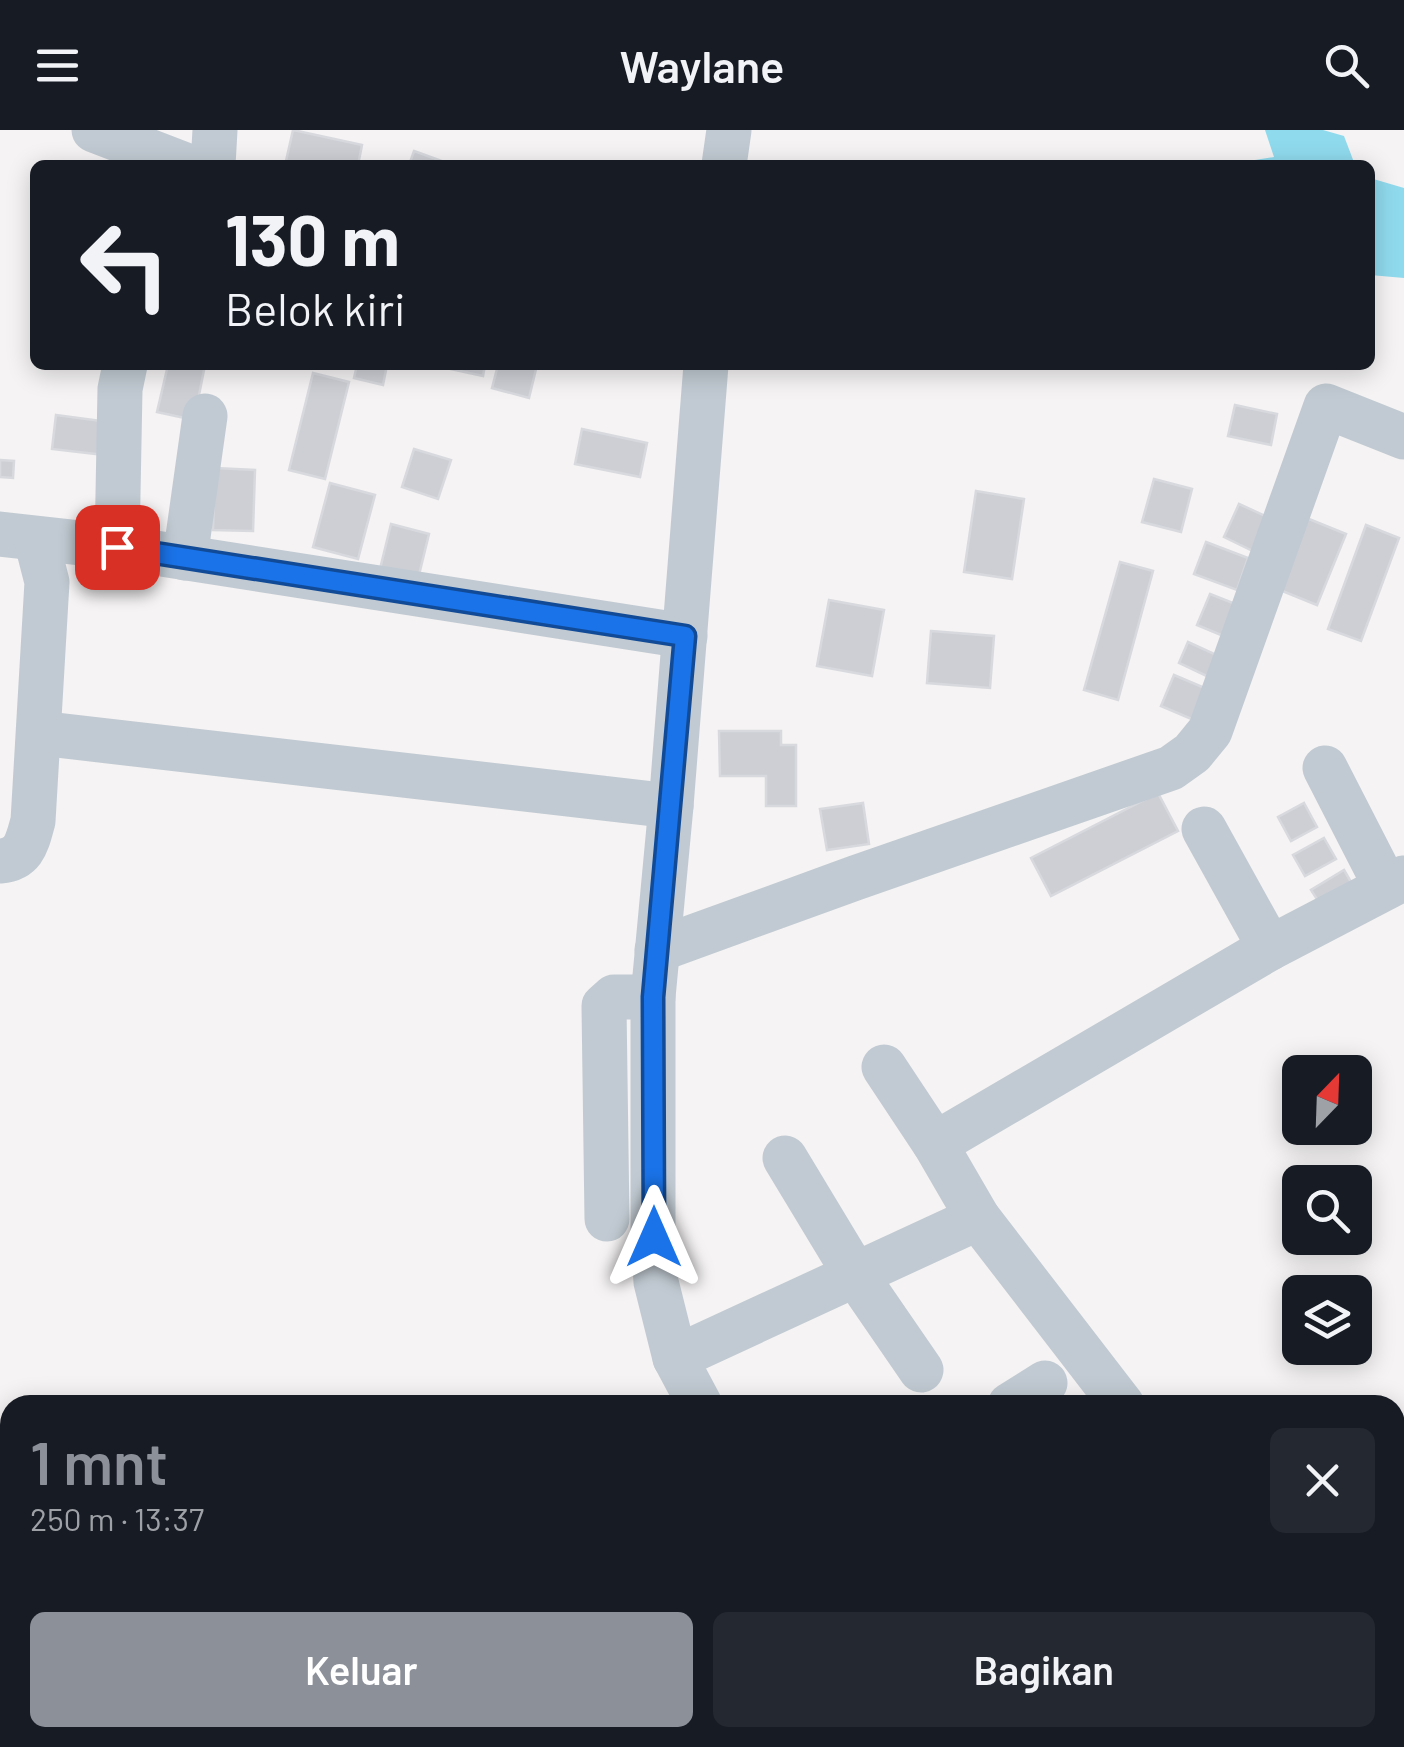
<!DOCTYPE html>
<html lang="id">
<meta charset="utf-8">
<style>
:root{--surface:#171b24;--page:#242831;--text:#f1f3f6;--muted:#9ea1a6;--accent:#8c9099}
body{margin:0;font-family:Barlow,sans-serif;background:var(--page);color:var(--text);height:100vh;display:flex;flex-direction:column;font-size:38px;white-space:nowrap}
*{box-sizing:border-box;margin:0}
p{font-size:32px;color:var(--muted)}
.icon{flex:none;width:55px;height:55px;fill:none;stroke:currentColor;stroke-width:2;stroke-linecap:round;stroke-linejoin:round}
.map{position:relative;flex:1;overflow:hidden}
.sheet{position:absolute;left:0px;top:1265px;width:1405px;height:352px;display:flex;flex-direction:column;background:var(--surface);border-radius:30px 30px 0 0;box-shadow:0 5px 25px #0003}
.sheet>*{flex:none}
.guide{position:absolute;left:30px;top:30px;width:1345px;height:210px;border-radius:15px;box-shadow:0 5px 25px #0003;background:#171b24;color:var(--text);overflow:hidden}
.needle{width:65px;rotate:23deg}
.buttons{position:absolute;left:1282px;top:925px;display:grid;gap:20px}
.buttons a{display:grid;place-items:center;width:90px;height:90px;border-radius:15px;background:var(--surface);box-shadow:0 5px 25px #0003;font-size:50px}
.pin{position:absolute;display:grid;place-items:center;width:85px;height:85px;color:#fff;margin:-42px;border-radius:20px;box-shadow:0 5px 15px #0006}
.me{position:absolute;width:110px;margin:-55px;rotate:0deg;stroke-linejoin:round;filter:drop-shadow(0 0 8px #0008)}
.turn{display:flex;align-items:center;gap:35px;height:210px;padding:0 30px;font-size:45px}
.turn .icon{width:130px;height:130px;stroke-width:2.5}
.turn b{display:block;font-size:70px;line-height:85px}
.round{display:grid;place-items:center;flex:none;width:105px;height:105px;border-radius:15px;background:var(--page)}
.head{display:flex;align-items:center;justify-content:space-between;height:170px;padding:0 30px}
h1{font-size:60px;font-weight:600;line-height:75px;color:var(--accent)}
.primary-button{display:flex;gap:20px;margin-top:auto;padding:20px 30px}
.primary-button a{flex:1;height:115px;border-radius:15px;background:var(--accent);color:#fff;font-size:40px;font-weight:600;line-height:115px;text-align:center}
.primary-button a+a{background:var(--page);color:var(--text)}
header{display:flex;justify-content:space-between;align-items:center;height:130px;padding:0 30px;background:var(--surface);font-size:45px;font-weight:600}
.map>svg:first-child{display:block}
.water{fill:#90daee}
.building{fill:#cdcfd5;stroke:#d7d9de;stroke-width:2.5}
.lines{fill:none;stroke-linecap:round;stroke-linejoin:round}
.minor{stroke:#c1cad2;stroke-width:45}
.route-casing{stroke:#114b97;stroke-width:25}
.route{stroke:#1a73e8;stroke-width:18}
</style>
<header><svg class="icon" aria-label="menu" viewBox="0 0 24 24"><path d="M4 6h16M4 12h16M4 18h16"/></svg>Waylane<svg class="icon" aria-label="search" viewBox="0 0 24 24"><circle cx="10" cy="10" r="6"/><path d="M15 15l6 6"/></svg></header>
<div class="map">
<svg width="1404" height="1617" viewBox="0 0 1404 1617">
<rect width="100%" height="100%" fill="#f5f3f3"/>
<g class="water">
<polygon points="1265,0 1323,0 1344,6 1355,35 1252,35 1255,30 1274,27"/>
<polygon points="1370,48 1404,58 1404,148 1370,145"/>
</g>
<g class="building">
<polygon points="293,0 362,15 358,35 304,35 286,31"/>
<polygon points="414,21 450,34 449,35 409,35"/>
<polygon points="168,235 205,235 194,290 157,282"/>
<polygon points="357,235 387,235 383,255 354,248"/>
<polygon points="446,235 485,235 483,246 446,238"/>
<polygon points="498,235 537,235 529,268 492,258"/>
<polygon points="313,243 349,252 325,349 289,340"/>
<polygon points="1235,275 1277,284 1271,315 1228,306"/>
<polygon points="56,285 109,292 105,325 52,319"/>
<polygon points="582,299 647,313 640,347 575,334"/>
<polygon points="414,319 451,330 438,369 402,357"/>
<polygon points="0,330 14,331 13,348 0,347"/>
<polygon points="215,338 255,340 253,401 213,400"/>
<polygon points="1154,349 1192,359 1181,402 1142,392"/>
<polygon points="330,353 375,365 358,429 313,417"/>
<polygon points="976,361 1024,369 1012,449 964,442"/>
<polygon points="1239,374 1272,389 1257,423 1224,407"/>
<polygon points="1304,387 1346,404 1317,475 1275,458"/>
<polygon points="391,394 429,404 418,449 380,439"/>
<polygon points="1366,395 1399,408 1361,511 1328,499"/>
<polygon points="1206,412 1248,428 1237,460 1194,444"/>
<polygon points="1120,432 1153,441 1118,570 1084,560"/>
<polygon points="1210,464 1238,475 1226,507 1197,495"/>
<polygon points="829,470 884,480 872,546 817,536"/>
<polygon points="931,501 994,506 990,558 927,553"/>
<polygon points="1188,512 1221,527 1211,548 1179,533"/>
<polygon points="1174,545 1207,559 1194,590 1161,576"/>
<polygon points="719,601 781,601 781,615 796,615 796,676 766,676 766,646 720,646"/>
<polygon points="1158,663 1178,701 1051,766 1031,728"/>
<polygon points="863,673 869,714 827,720 820,679"/>
<polygon points="1304,673 1317,697 1291,711 1278,687"/>
<polygon points="1324,708 1336,729 1305,746 1293,725"/>
<polygon points="1344,740 1358,764 1326,783 1311,760"/>
</g>
<g class="lines">
<g class="minor">
<polyline points="94,0 185,35"/>
<polyline points="213,35 215,0"/>
<polyline points="724,35 729,0"/>
<polyline points="0,404 117,417 685,506"/>
<polyline points="117,417 120,259 125,235"/>
<polyline points="185,428 205,286"/>
<polyline points="39,603 671,676"/>
<polyline points="1325,638 1386,757"/>
<polyline points="1204,699 1270,818"/>
<path d="M0,731C25,729 27,712 33,691L47,452L36,409"/>
<polyline points="657,820 855,748 1171,638 1192,623 1210,601 1326,276 1404,307"/>
<polyline points="884,937 935,1014 978,1088 1122,1275"/>
<polyline points="935,1014 1270,818 1404,748"/>
<polyline points="785,1028 855,1144 921,1240"/>
<polyline points="607,1089 604,876 614,867 653,867"/>
<polyline points="675,1228 978,1088"/>
<polyline points="700,1275 675,1228 656,1152 653,1107 653,867 671,676 706,235"/>
<polyline points="1010,1275 1045,1253"/>
<polyline points="1395,1521 1404,1517"/>
<polyline points="218,1608 221,1617"/>
<polyline points="317,1608 322,1617"/>
<polyline points="463,1608 468,1617"/>
<polyline points="622,1608 626,1617"/>
<polyline points="764,1608 769,1617"/>
<polyline points="920,1608 927,1617"/>
<polyline points="1375,1608 1381,1617"/>
<polyline points="1188,1617 1210,1608"/>
</g>
</g>
<g class="lines">
<g class="route-casing">
<polyline id="route" points="117,417 685,506 653,867 654,1107"/>
</g>
<use href="#route" class="route"/>
</g>
</svg>
<div class="buttons">
<a><svg class="needle" viewBox="-14 -14 28 28"><path d="M0-13l5 13h-10z" fill="#e53935"/><path d="M0 13l5-13h-10z" fill="#9ea1a6"/></svg></a>
<a><svg class="icon" aria-label="search" viewBox="0 0 24 24"><circle cx="10" cy="10" r="6"/><path d="M15 15l6 6"/></svg></a>
<a><svg class="icon" aria-label="layers" viewBox="0 0 24 24"><path d="M12 4l9 5-9 5-9-5zM3 14l9 5 9-5"/></svg></a>
</div>
<div class="pin" style="left:117px;top:417px;background:#d93025"><svg class="icon" aria-label="arrive" viewBox="0 0 24 24"><path d="M6 21V4h12l-3 4 3 4H6"/></svg></div>
<svg class="me" style="left:654px;top:1107px" viewBox="-20 -20 40 40"><path d="M0-17L14 15 0 8-14 15z" fill="#1a73e8" stroke="#fff" stroke-width="4"/></svg>
<div class="guide">
<div class="turn"><svg class="icon" aria-label="left" viewBox="0 0 24 24"><path d="M17 20v-9H6M10 6l-5 5 5 5"/></svg><div><b>130 m</b>Belok kiri</div></div>
</div>
<section class="sheet">
<div class="head"><div><h1>1 mnt</h1><p>250 m · 13:37</p></div><a class="round"><svg class="icon" aria-label="close" viewBox="0 0 24 24"><path d="M6 6l12 12M18 6L6 18"/></svg></a></div>
<div class="primary-button"><a>Keluar</a><a>Bagikan</a></div>
</section>
</div>
